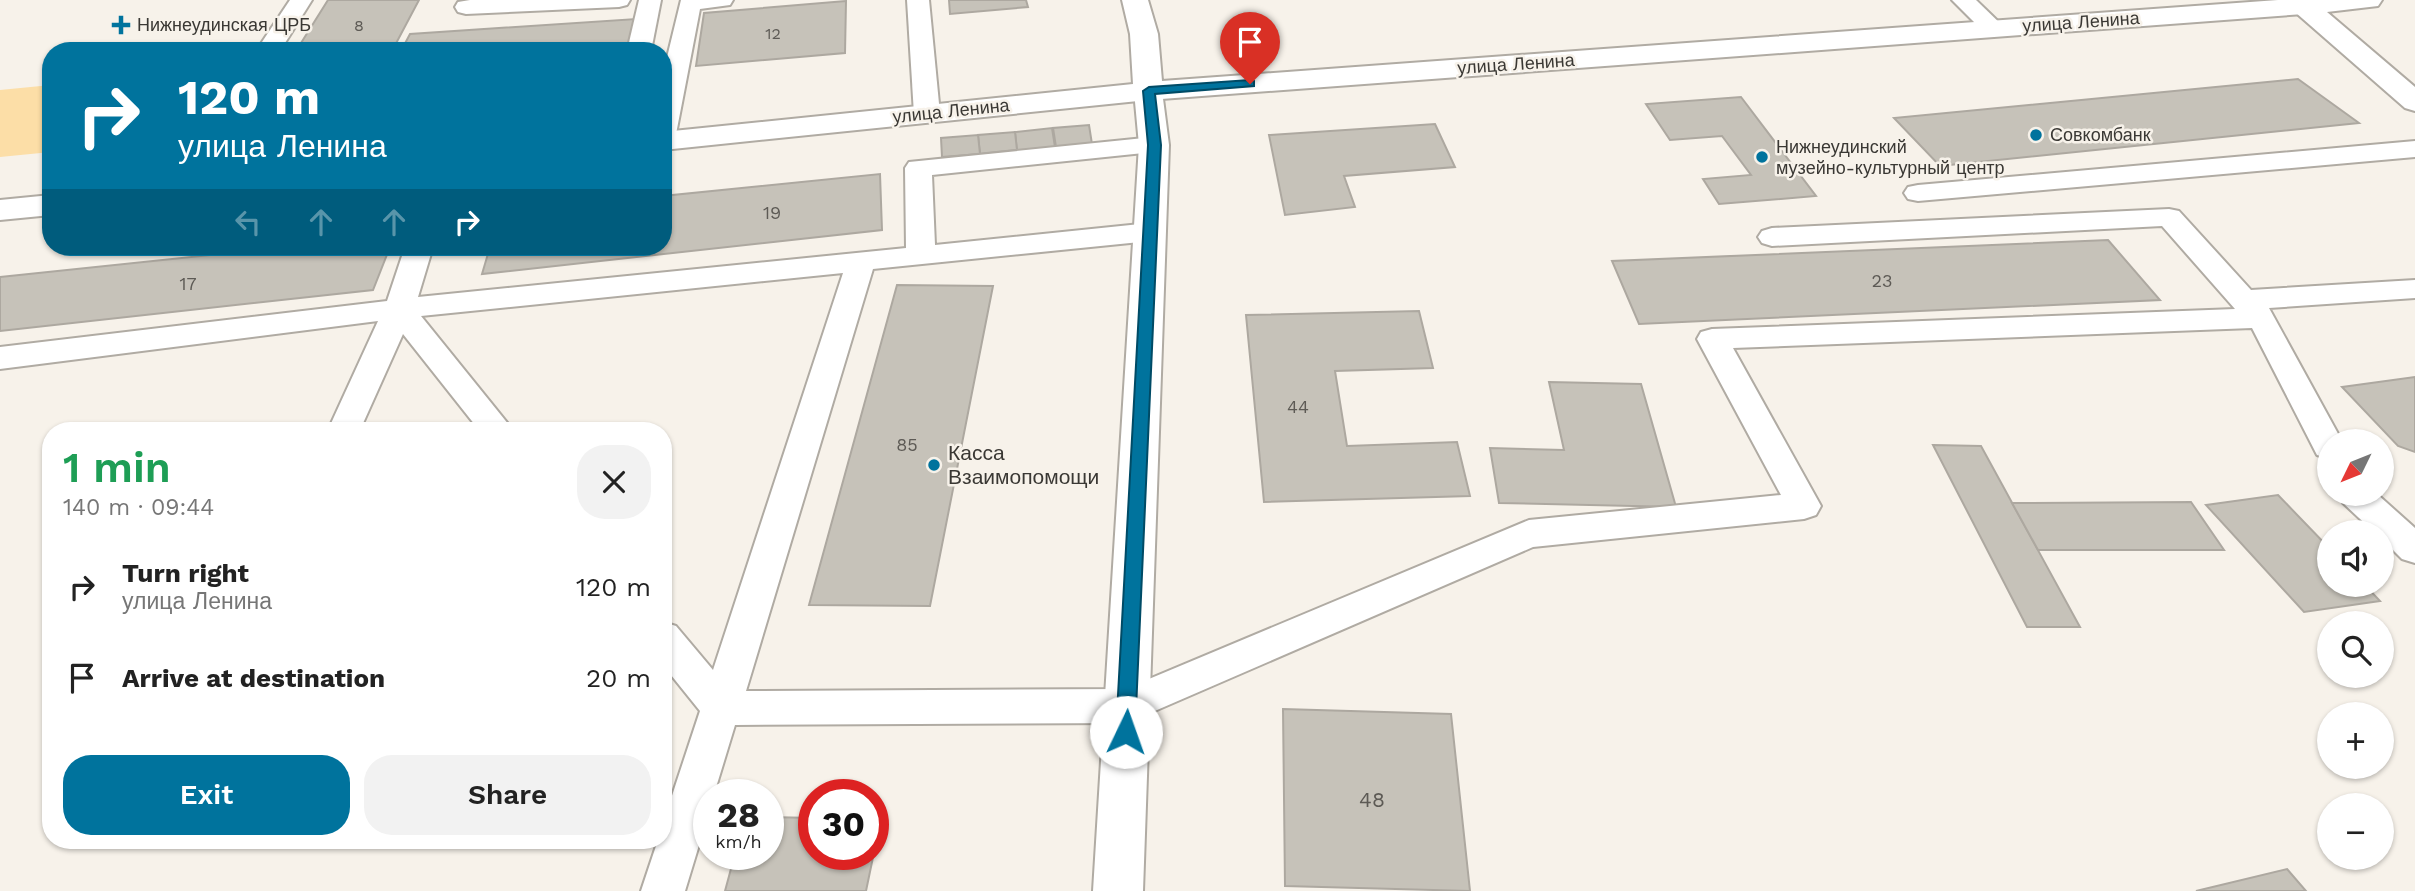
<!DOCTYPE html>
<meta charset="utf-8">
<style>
:root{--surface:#fff;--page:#f2f2f2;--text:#222;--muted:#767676;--accent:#00739d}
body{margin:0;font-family:"Work Sans",sans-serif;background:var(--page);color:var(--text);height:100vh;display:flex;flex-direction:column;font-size:26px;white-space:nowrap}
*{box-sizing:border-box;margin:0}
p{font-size:23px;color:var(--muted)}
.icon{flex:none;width:38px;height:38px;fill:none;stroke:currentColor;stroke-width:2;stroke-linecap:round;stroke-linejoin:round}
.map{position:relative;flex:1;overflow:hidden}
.drawer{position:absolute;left:42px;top:422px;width:630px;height:427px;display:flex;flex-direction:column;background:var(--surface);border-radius:28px;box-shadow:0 2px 5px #0004}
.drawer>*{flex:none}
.guide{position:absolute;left:42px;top:42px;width:630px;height:214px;border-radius:28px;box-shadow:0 2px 5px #0004;background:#00739d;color:#fff;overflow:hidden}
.needle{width:46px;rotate:227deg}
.controls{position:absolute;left:2317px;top:429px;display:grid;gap:14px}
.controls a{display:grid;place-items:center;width:77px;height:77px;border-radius:50%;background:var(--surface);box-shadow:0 2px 5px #0004;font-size:35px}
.speed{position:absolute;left:693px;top:779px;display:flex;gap:14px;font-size:35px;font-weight:700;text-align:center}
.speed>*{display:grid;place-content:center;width:91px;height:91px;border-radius:50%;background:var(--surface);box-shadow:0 2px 5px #0004;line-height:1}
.speed small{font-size:18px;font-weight:400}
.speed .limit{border:10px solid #d22;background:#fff;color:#111}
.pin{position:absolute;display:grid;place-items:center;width:60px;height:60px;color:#fff;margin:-72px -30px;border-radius:50% 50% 50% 0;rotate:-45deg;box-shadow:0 0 7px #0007}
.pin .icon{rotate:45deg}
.me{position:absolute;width:77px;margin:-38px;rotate:3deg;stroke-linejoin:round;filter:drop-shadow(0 0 5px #0008)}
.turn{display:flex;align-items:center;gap:24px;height:147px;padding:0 21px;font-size:32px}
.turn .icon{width:91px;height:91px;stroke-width:2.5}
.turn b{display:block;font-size:49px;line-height:60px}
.lanes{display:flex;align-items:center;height:66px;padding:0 21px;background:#0003;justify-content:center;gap:35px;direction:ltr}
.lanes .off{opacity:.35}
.round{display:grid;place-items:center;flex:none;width:74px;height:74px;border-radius:28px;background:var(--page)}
.summary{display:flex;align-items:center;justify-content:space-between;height:119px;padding:0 21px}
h1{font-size:42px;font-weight:600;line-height:52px;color:#1e9e55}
.cta{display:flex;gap:14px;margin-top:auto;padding:14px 21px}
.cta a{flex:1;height:80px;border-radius:28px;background:var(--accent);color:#fff;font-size:28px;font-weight:600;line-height:80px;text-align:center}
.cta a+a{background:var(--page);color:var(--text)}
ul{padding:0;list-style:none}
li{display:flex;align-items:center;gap:21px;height:91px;padding:0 21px}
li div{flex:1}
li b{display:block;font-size:26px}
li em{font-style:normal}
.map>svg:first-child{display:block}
.green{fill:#fcdea7}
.building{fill:#c6c2b9;stroke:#ada8a0;stroke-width:2}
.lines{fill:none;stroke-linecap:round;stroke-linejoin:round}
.service-casing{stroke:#b0aba3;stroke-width:4}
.minor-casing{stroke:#b0aba3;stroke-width:4}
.tertiary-casing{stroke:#b0aba3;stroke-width:4}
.service{fill:#fff;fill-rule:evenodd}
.minor{fill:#fff;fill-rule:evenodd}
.tertiary{fill:#fff;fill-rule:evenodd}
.route{fill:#00739d;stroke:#004b66;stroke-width:2}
.poi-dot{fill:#00739d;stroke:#f7f2ea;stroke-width:2.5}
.labels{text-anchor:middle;stroke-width:5;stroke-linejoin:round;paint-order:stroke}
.far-number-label{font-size:16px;fill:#5d5a55}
.far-street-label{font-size:18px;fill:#3a3834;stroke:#f7f2ea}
.far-poi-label{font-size:18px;fill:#3a3834;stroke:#f7f2ea;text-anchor:start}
.number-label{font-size:18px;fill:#5d5a55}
.poi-label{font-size:21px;fill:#3a3834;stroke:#f7f2ea;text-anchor:start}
.near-number-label{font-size:21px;fill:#5d5a55}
</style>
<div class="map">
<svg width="2415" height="891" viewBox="0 0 2415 891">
<rect width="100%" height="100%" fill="#f7f2ea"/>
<polygon class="green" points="51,85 51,152 0,157 0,90"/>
<g class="building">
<polygon points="328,0 419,0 392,51 296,51"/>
<polygon points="949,0 1026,0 1028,7 950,14"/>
<polygon points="846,1 845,53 696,66 704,13"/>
<polygon points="636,19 627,51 401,51 410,34"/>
<polygon points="2298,79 2359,123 1940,166 1894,118"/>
<polygon points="1741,97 1816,196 1719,204 1703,179 1751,175 1722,136 1670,140 1646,104"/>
<polygon points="1435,124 1455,167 1344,176 1355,207 1285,215 1269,135"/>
<polygon points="1089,125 1092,144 1056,147 1053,128"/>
<polygon points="1052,128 1055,147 1017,151 1015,132"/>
<polygon points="1015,132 1017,150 980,154 978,135"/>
<polygon points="978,135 980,154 942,157 941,138"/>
<polygon points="880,174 882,230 482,274 490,247 663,247 663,196"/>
<polygon points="2108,240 2160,300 1639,324 1612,261"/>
<polygon points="287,247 390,247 373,290 0,331 0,277"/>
<polygon points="897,285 993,286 930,606 809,605"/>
<polygon points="1419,311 1433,368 1335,371 1347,446 1457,442 1470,496 1264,502 1246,315"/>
<polygon points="2415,377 2415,452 2398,446 2342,387"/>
<polygon points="1549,382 1641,384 1676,507 1499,503 1490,448 1564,450"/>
<polygon points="1933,445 1981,446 2080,627 2027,627"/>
<polygon points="2278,495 2329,548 2329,584 2364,584 2380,601 2304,612 2206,505"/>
<polygon points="2191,502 2224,550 2038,550 2012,503"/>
<polygon points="1283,709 1451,714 1470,891 1285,886"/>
<polygon points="768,817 814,818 814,854 873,854 873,819 881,819 866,891 725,891 735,854 768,854"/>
<polygon points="2287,869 2306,891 2196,891"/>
</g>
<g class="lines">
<g class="service-casing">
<g id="service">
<polygon points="290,0 312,0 280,51 256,51"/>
<polygon points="470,0 630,0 627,5 619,7 466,14 458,12 455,7 458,2"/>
<polygon points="639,0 661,0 651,51 627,51"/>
<polygon points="681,0 733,0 730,5 700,9 676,134 672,139 663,142 663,74"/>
<polygon points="907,0 929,0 940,114 936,119 927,122 918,119 914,114"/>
<polygon points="1952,0 1976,0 2006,29 2002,34 1986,34"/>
<polygon points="1154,137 1163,139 1167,145 1163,151 932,175 935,245 1150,223 1160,226 1164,232 1160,238 1150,241 873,269 746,691 1125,689 1529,520 1781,495 1697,339 1701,332 1712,329 2235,309 2162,226 1772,246 1762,243 1758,237 1762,231 1772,228 2169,209 2179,211 2251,290 2415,280 2415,298 2269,308 2342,441 2329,441 2329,459 2317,455 2252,328 1733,348 1821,506 1816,515 1804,519 1533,547 1127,723 735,725 714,794 709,794 709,812 685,891 641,891 658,840 663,840 663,823 700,711 663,665 663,622 676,626 713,670 843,273 421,316 513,430 479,430 403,334 360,430 328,430 378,321 0,369 0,347 387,301 405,247 433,247 418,297 906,248 905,168 909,162"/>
<polygon points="2415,141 2415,157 1918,201 1908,199 1904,193 1908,187 1918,185"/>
<polygon points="2338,494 2377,494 2415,528 2415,563 2402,559 2382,539 2382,532 2374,532 2343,503"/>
</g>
</g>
<g class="minor-casing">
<g id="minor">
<polygon points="2295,0 2382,0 2378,6 2327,12 2415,87 2415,111 2405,108 2295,12 2291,6"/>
<polygon points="1148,82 1158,85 1162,91 1169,145 1143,891 1093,891 1139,145 1134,91 1138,85"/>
</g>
</g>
<g class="tertiary-casing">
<g id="tertiary">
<polygon points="1122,0 1148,0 1158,34 1162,81 2278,0 2312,0 2317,6 2313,12 2304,14 1148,100 663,150 663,132 1133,84 1130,34"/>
<polygon points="51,195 51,215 0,220 0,200"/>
</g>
</g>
<use href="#service" class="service"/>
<use href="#minor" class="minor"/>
<use href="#tertiary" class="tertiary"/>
</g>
<polygon class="route" points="1250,80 1254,81 1254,86 1155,94 1161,145 1135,732 1132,738 1126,741 1119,738 1116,732 1148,145 1143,91 1149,87"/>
<g class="poi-dot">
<path d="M117.5 14.5h7v7h7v7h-7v7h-7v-7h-7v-7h7z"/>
<circle cx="2036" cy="135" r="7"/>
<circle cx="1762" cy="157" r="7"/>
<circle cx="934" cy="465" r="7"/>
</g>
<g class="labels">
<g class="far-number-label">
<text x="359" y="31">8</text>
<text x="773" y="39">12</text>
</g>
<g class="far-street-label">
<text transform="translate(2081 22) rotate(-4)" y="6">улица Ленина</text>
<text transform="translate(1516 64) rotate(-4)" y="6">улица Ленина</text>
<text transform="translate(951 111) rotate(-6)" y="6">улица Ленина</text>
</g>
<g class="far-poi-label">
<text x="137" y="31">Нижнеудинская ЦРБ</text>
<text x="2050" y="141">Совкомбанк</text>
<text x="1776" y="153">Нижнеудинский<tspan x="1776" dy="21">музейно-культурный центр</tspan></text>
</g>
<g class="number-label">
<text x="772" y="219">19</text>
<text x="1882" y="287">23</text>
<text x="188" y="290">17</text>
<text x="1298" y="413">44</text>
<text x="907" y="451">85</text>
</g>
<g class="poi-label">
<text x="948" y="460">Касса<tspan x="948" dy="24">Взаимопомощи</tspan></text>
</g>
<g class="near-number-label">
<text x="1372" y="807">48</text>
</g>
</g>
</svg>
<div class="controls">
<a><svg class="needle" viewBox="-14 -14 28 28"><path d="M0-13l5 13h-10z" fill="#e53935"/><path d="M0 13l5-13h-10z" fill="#767676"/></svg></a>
<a><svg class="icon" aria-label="sound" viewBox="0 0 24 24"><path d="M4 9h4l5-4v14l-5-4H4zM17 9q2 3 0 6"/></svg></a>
<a><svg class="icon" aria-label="search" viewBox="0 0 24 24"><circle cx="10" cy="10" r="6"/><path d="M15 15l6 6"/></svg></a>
<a>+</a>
<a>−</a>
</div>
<div class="speed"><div>28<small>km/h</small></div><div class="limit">30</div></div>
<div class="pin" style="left:1250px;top:84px;background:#d93025"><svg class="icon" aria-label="arrive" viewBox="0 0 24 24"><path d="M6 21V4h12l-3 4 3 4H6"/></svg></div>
<svg class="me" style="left:1126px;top:732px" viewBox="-20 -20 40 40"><circle r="19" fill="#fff"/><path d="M0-13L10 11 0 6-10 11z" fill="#00739d"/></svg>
<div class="guide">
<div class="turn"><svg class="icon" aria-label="right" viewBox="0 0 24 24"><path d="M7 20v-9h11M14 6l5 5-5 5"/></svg><div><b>120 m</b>улица Ленина</div></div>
<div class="lanes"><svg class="icon off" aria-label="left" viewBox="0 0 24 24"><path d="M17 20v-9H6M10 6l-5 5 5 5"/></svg><svg class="icon off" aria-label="ahead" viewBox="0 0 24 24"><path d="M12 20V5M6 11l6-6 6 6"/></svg><svg class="icon off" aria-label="ahead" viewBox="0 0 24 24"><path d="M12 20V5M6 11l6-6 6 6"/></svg><svg class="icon" aria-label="right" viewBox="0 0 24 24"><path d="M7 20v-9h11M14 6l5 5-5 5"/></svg></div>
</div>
<section class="drawer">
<div class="summary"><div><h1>1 min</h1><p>140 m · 09:44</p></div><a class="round"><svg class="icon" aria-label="close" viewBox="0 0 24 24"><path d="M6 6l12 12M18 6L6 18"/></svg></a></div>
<ul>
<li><svg class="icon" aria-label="right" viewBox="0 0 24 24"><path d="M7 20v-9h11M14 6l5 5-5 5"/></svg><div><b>Turn right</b><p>улица Ленина</p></div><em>120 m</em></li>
<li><svg class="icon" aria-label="arrive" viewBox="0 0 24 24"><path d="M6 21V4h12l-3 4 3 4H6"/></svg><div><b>Arrive at destination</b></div><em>20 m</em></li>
</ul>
<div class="cta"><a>Exit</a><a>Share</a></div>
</section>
</div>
